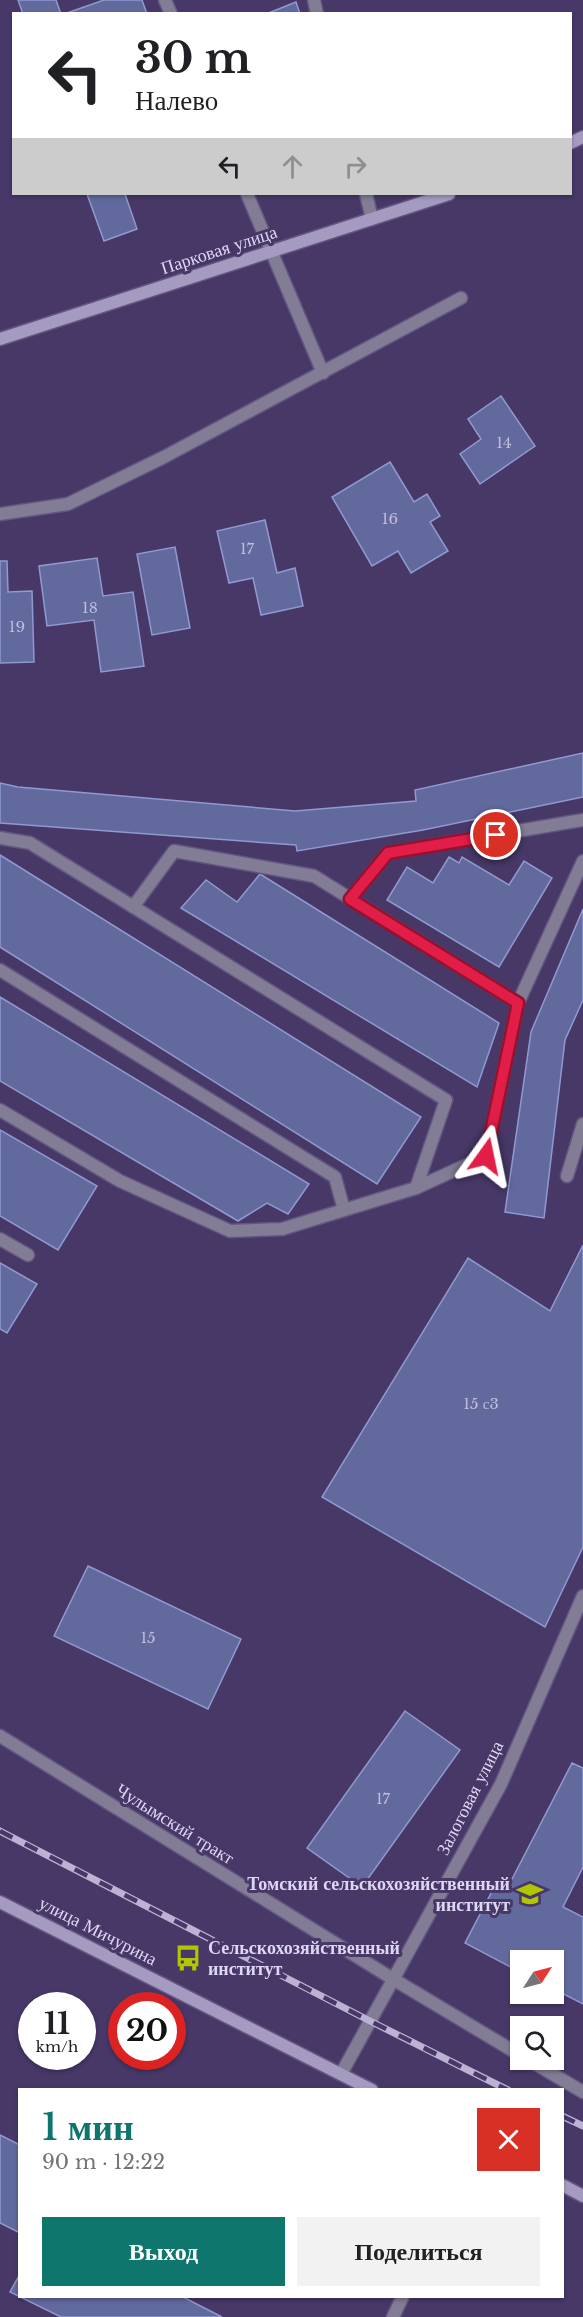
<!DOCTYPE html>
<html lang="ru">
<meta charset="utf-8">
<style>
:root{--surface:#fff;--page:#f2f2f2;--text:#202124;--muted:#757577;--accent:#0f766e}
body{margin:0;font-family:"Libre Baskerville",serif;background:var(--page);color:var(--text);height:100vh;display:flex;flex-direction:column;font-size:22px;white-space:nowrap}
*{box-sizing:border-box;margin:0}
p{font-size:20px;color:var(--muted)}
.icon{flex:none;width:33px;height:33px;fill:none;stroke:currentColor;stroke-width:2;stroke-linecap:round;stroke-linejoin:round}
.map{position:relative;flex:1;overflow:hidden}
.panel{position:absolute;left:18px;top:2088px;width:546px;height:210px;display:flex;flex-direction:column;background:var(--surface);border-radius:0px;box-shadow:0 2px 4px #0004}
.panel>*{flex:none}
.guide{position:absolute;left:12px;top:12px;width:560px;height:183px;border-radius:0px;box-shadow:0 2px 4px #0004;background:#fff;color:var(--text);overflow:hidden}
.needle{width:39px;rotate:54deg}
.buttons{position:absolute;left:510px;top:1950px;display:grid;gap:12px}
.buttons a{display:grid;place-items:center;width:54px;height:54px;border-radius:0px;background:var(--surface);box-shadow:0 2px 4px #0004;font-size:30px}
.speed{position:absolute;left:18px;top:1992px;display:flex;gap:12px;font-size:30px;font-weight:700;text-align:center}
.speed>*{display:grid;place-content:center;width:78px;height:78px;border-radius:50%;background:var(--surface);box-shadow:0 2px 4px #0004;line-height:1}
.speed small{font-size:15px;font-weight:400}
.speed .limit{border:9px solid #d22;background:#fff;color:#111}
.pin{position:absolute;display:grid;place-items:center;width:51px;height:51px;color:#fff;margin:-26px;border:3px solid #fff;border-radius:50%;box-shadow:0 2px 6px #0007}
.me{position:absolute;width:66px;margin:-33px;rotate:12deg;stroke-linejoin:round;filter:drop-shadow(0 0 4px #0008)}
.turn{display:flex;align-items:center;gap:21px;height:126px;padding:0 24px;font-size:27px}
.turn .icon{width:78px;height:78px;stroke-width:2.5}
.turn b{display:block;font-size:42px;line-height:51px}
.lanes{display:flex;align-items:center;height:57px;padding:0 24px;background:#0003;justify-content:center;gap:30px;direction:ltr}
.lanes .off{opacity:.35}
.round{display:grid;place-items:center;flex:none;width:63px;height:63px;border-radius:0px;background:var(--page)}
.head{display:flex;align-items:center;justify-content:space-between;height:102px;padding:0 24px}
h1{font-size:36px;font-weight:600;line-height:45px;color:var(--accent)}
.cta{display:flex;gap:12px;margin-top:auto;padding:12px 24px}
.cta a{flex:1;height:69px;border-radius:0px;background:var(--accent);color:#fff;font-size:24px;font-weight:600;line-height:69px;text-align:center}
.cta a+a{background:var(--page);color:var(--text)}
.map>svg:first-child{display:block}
.building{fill:#62699d;stroke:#9099d0;stroke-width:1.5}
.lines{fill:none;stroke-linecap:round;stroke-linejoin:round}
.lane-casing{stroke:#625581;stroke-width:15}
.street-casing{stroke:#625581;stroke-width:15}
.secondary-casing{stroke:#625581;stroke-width:15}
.lane{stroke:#827c94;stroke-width:12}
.street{stroke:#827c94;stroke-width:12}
.secondary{stroke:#a59bc1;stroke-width:12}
.rail-casing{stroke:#bcb3d4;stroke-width:7}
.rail{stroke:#473868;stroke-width:4.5;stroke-dasharray:14;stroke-linecap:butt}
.route-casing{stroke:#92132f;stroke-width:15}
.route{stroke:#e11d48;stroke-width:10}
.labels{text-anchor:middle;stroke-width:6;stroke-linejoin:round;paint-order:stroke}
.number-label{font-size:15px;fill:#bfbcde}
.street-label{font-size:18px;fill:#ded7f4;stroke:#473868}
.poi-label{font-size:18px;font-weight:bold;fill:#ded7f4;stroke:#473868;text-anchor:end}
</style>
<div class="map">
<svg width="583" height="2317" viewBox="0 0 583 2317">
<rect width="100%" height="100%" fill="#473868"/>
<g class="building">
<polygon points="18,0 56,0 61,14 23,14"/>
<polygon points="104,0 142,0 147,14 64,14"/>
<polygon points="296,2 300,14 266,14"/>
<polygon points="87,194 125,194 137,229 104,241"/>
<polygon points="501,396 535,446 480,484 460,454 481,439 468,419"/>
<polygon points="390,462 414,502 427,494 440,516 430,522 448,551 411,573 398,551 372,566 332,497"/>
<polygon points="265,520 277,573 295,568 303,606 261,615 253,578 229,583 217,531"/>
<polygon points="175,547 190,628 152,635 137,554"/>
<polygon points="97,558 103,596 133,592 144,666 101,672 94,620 47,626 39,566"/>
<polygon points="0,561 7,561 8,592 32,591 34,662 0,663"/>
<polygon points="583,753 583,797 423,830 297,851 296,845 0,823 0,783 18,787 295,811 416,801 415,790"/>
<polygon points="0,855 421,1117 377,1184 0,947"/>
<polygon points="449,857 459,863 462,857 509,885 524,861 552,878 499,967 387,900 407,867 433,883"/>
<polygon points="260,874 499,1023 477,1087 181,908 206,880 237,902"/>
<polygon points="583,909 583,1000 565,1040 544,1218 505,1212 531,1032"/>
<polygon points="0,997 309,1184 288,1214 267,1203 238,1221 0,1081"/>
<polygon points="0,1130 97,1186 58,1250 0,1216"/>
<polygon points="583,1245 583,1547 545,1627 322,1497 468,1258 550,1311"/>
<polygon points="0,1263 37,1284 7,1333 0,1329"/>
<polygon points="88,1566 241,1639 208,1709 54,1636"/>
<polygon points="405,1711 460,1750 362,1887 307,1848"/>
<polygon points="572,1763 583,1768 583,1867 563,1907 583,1917 583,2004 554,1989 554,1960 520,1960 520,1972 465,1943 500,1876 511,1881"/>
<polygon points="0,2135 20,2145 20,2233 0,2223"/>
<polygon points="20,2274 20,2296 181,2296 222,2317 61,2317 10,2292"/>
</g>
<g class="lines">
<g class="lane-casing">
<g id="lane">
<polyline points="165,0 171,14"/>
<polyline points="314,0 317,14"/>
<polyline points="247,194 323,373"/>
<polyline points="366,194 372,219"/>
<polyline points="0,514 68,504 164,457 461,298"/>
<polyline points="0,838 30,843 446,1100 416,1188"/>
<polyline points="350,899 388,853 583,820"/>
<polyline points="133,907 174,851 314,876 518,1003"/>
<polyline points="0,970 335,1177 344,1210"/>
<polyline points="0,1110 120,1181 230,1231 282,1229 416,1188 486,1156 518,1003 583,861"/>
<polyline points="567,1176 583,1124"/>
<polyline points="0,1239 28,1255"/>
<polyline points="393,1979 520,2055"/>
<polyline points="529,2060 583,2092"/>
<polyline points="393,2317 403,2296"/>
</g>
</g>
<g class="street-casing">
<g id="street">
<polyline points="0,1736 393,1979"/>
<polyline points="341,2074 501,1784 583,1596"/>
</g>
</g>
<g class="secondary-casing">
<g id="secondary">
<polyline points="570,143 583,137"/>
<polyline points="0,339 449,194"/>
<polyline points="0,1902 372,2090"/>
<polyline points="562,2185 583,2196"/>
</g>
</g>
<use href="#lane" class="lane"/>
<use href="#street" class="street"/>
<use href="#secondary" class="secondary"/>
<g class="rail-casing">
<g id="rail">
<polyline points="0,1831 370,2021 508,2090"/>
<polyline points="562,2116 583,2126"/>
</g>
</g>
<use href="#rail" class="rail"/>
</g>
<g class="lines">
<g class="route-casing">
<polyline id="route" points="486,1156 518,1003 350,899 388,853 496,835"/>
</g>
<use href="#route" class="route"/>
</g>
<defs>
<g id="university-bare" transform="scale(2.07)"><path d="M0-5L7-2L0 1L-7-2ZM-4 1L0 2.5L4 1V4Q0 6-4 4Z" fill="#b1c500" stroke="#473868" stroke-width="2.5" paint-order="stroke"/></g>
<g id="bus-bare" transform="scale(2.07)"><path d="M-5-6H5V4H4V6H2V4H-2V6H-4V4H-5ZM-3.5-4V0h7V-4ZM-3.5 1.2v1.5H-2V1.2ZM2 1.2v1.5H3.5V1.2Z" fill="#b1c500" stroke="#473868" stroke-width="2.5" paint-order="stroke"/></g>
</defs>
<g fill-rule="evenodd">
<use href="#university-bare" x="530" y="1894"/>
<use href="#bus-bare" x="188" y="1958"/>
</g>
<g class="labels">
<g class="number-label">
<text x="504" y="448">14</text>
<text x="390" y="524">16</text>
<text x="247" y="554">17</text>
<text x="90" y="613">18</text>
<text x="17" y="632">19</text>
<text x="481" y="1409">15 с3</text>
<text x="148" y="1643">15</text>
<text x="383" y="1804">17</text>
</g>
<g class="street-label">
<text transform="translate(219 250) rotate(-18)" y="6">Парковая улица</text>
<text transform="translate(470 1798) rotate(-63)" y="6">Залоговая улица</text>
<text transform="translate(175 1824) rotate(32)" y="6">Чулымский тракт</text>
<text transform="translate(98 1931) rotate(27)" y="6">улица Мичурина</text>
</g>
<g class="poi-label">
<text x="510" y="1890">Томский сельскохозяйственный<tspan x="510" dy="21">институт</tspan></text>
<text x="208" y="1954" text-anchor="start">Сельскохозяйственный<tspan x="208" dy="21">институт</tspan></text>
</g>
</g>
</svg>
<div class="buttons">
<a><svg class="needle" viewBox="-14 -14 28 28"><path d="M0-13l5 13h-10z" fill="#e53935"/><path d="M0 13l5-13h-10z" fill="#757577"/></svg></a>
<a><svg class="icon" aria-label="search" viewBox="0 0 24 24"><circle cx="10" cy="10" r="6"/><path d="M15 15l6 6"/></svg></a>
</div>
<div class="speed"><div>11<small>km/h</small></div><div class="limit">20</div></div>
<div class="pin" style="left:496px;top:835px;background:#d93025"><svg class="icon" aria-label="arrive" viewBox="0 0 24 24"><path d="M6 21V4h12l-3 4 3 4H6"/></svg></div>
<svg class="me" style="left:486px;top:1156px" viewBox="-20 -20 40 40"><path d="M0-17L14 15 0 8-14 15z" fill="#e11d48" stroke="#fff" stroke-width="4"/></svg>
<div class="guide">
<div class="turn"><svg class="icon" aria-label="left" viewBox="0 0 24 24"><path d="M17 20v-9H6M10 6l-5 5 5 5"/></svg><div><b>30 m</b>Налево</div></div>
<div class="lanes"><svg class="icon" aria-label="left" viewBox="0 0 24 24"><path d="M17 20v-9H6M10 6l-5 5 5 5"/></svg><svg class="icon off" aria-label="ahead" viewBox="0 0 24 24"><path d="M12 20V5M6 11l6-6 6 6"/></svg><svg class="icon off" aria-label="right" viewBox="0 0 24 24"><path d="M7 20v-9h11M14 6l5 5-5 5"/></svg></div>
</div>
<section class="panel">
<div class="head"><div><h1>1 мин</h1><p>90 m · 12:22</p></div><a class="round" style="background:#d93025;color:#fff"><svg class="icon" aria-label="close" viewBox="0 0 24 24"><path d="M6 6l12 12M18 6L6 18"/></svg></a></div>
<div class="cta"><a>Выход</a><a>Поделиться</a></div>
</section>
</div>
